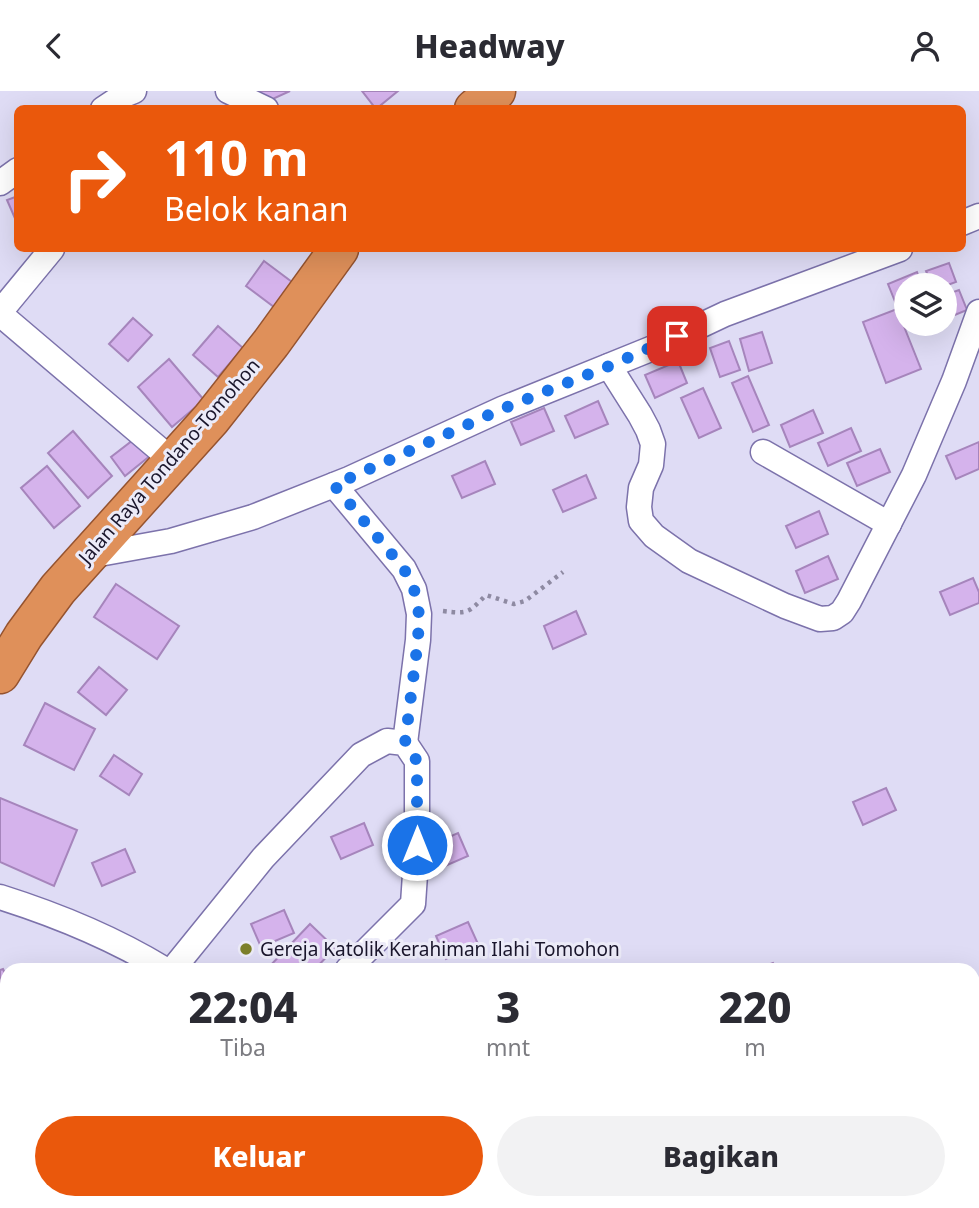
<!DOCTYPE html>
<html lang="id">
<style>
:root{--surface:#fff;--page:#f2f2f3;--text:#2b2b33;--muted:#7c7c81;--accent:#ea580c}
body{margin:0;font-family:"Noto Sans",sans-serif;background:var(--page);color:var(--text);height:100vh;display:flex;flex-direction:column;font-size:26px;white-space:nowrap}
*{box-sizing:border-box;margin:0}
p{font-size:23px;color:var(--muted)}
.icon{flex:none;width:38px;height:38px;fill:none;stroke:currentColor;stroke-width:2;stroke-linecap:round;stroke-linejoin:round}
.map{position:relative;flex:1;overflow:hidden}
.panel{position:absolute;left:0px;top:872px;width:980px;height:247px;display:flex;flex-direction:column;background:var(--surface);border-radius:21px 21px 0 0;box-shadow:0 7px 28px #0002}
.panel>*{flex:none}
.top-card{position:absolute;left:14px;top:14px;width:952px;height:147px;border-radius:10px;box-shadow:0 7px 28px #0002;background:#ea580c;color:#fff;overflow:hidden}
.tools{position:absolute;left:894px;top:182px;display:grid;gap:14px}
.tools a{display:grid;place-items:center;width:63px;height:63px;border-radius:50%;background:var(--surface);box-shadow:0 7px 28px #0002;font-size:35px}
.pin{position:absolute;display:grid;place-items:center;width:60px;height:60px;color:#fff;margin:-30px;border-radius:14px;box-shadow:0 4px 10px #0006}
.me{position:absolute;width:77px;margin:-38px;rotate:0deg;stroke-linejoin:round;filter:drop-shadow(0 0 5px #0008)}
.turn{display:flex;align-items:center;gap:24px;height:147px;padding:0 35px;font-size:32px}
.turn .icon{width:91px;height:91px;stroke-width:2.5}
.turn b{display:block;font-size:49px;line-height:60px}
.eta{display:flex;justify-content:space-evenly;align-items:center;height:119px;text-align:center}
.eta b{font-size:42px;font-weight:800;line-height:49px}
.cta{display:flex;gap:14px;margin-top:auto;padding:14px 35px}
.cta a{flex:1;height:80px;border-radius:42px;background:var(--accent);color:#fff;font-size:28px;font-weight:800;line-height:80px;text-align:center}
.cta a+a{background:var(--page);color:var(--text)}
header{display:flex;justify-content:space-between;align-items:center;height:91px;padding:0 35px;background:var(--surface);font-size:32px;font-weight:800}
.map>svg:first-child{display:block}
.building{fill:#d5b3ec;stroke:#a685bc;stroke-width:2}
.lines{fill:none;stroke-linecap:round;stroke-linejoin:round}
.minor-casing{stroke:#7c72ab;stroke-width:27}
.trunk-casing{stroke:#95532f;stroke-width:41}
.path{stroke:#8e8aa2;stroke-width:4.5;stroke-dasharray:3.5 5;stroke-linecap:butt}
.minor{stroke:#fff;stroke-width:24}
.trunk{stroke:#df905a;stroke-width:38}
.route{stroke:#1a73e8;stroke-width:12;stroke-dasharray:0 21.6}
.poi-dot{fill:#7d802a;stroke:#ecebf8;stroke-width:2.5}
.labels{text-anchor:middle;stroke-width:6;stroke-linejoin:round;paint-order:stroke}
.street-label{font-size:19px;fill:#1a162c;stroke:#ecebf8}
.poi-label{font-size:19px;fill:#1a162c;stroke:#ecebf8;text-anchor:start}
</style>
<header><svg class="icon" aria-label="back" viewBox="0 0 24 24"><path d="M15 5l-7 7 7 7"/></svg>Headway<svg class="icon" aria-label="person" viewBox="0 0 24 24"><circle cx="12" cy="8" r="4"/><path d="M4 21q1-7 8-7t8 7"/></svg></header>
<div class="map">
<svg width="979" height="1117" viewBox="0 0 979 1117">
<rect width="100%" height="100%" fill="#dfdcf5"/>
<g class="building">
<polygon points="259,0 290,0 264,12"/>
<polygon points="362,0 398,0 376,18"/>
<polygon points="18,105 18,132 17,132 7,109"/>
<polygon points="264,170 300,197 282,222 246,195"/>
<polygon points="949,172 956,191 945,195 932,194 926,180"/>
<polygon points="917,181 922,194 906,194 906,209 896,213 888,193"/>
<polygon points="959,199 967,219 945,228 945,204"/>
<polygon points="897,218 921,278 886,292 863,231"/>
<polygon points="133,227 152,244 128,270 109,253"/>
<polygon points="218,235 243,257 218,286 193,264"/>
<polygon points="762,241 772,272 749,280 740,248"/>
<polygon points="729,250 740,279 720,286 710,257"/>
<polygon points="169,268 204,309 172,336 138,296"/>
<polygon points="678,270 687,292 655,307 645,284"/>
<polygon points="748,285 769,334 753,341 732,292"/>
<polygon points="703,297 721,337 699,347 681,307"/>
<polygon points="598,310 608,333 575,347 565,325"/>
<polygon points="544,317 554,340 521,354 511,331"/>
<polygon points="813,319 823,342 790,356 781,334"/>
<polygon points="851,337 861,360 828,375 818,352"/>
<polygon points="73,340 112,385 88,407 48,362"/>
<polygon points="137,346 151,364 125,385 111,366"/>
<polygon points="979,351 979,378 956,388 946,365"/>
<polygon points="880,358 890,381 857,395 847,372"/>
<polygon points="485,370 495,393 462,407 452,385"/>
<polygon points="47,375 80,415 54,437 21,397"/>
<polygon points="586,384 596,407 563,421 553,399"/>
<polygon points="819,420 828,443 796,457 786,435"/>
<polygon points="828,465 838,488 805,502 796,480"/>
<polygon points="973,487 979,501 979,512 950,524 940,501"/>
<polygon points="116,493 179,535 157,568 94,526"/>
<polygon points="576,520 586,543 553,558 544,535"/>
<polygon points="99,576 127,599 106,624 78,601"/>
<polygon points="45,612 95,638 74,679 24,654"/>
<polygon points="114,664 142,683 129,704 100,685"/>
<polygon points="886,697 896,719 863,734 853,711"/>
<polygon points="0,707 77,739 54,795 0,771"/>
<polygon points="364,732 373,754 341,768 331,746"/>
<polygon points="458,742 468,765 436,779 426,756"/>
<polygon points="125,758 135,781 102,795 92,772"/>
<polygon points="284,819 294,842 261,856 251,833"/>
<polygon points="468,831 478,853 446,868 436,845"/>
<polygon points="310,833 335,857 315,878 267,878"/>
<polygon points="773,872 776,878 757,878"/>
<polygon points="3,878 7,887 7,903 0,906 0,879"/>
<polygon points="271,1111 274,1111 276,1117 258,1117"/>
</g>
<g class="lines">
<g class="minor-casing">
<g id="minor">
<polyline points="228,0 266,18"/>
<polyline points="103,18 124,4 134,0"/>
<polyline points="0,92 18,79"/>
<polyline points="962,132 979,125"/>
<polyline points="0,221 52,158"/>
<polyline points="0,223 173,370"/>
<polyline points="609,275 640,324 648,339 653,353 651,374 641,397 639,416 641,430 654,445 689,470 785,515 820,528 833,527 842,521 849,510 914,384 954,290 979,221"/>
<polyline points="763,361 889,433"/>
<polyline points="334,394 404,478 414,498 419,523 418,549 405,652"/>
<polyline points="88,465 171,450 253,426 349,388 502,318 653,257 725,223 900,158"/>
<path d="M0,806C57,824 113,847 164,878"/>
<polyline points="173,878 263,767 361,664 387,650 405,652 417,670 417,754 413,813 348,878"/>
<polyline points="778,1111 819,1117"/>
<polyline points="306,1117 309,1111"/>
</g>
</g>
<g class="trunk-casing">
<g id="trunk">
<polyline points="474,18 496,0"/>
<polyline points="0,583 24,544 58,498 211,328 271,252 339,158"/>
</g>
</g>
<g class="path">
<path d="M443,520C469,523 468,522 486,504L514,513L525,510L563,481"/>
<polyline points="496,1117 497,1111"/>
</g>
<use href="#minor" class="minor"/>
<use href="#trunk" class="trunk"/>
</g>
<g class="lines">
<polyline class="route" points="417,754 417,670 405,652 418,549 419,523 414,498 404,478 334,394 502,318 609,275 677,245"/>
</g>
<circle class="poi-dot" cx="246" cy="858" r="7"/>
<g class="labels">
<g class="street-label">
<text transform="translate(169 370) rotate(-49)" y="7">Jalan Raya Tondano-Tomohon</text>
</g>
<g class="poi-label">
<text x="260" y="865">Gereja Katolik Kerahiman Ilahi Tomohon</text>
</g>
</g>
</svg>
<div class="tools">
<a><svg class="icon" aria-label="layers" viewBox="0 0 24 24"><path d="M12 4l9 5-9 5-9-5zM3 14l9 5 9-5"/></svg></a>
</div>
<div class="pin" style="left:677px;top:245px;background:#d93025"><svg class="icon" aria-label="arrive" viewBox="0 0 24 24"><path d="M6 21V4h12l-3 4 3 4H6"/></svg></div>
<svg class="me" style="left:417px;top:754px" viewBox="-20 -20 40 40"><circle r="17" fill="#1a73e8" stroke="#fff" stroke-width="3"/><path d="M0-11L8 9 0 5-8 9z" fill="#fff"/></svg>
<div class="top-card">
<div class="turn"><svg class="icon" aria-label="right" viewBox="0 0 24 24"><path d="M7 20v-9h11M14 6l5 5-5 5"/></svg><div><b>110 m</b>Belok kanan</div></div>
</div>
<section class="panel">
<div class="eta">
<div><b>22:04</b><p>Tiba</p></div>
<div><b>3</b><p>mnt</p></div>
<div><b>220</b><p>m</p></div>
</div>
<div class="cta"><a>Keluar</a><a>Bagikan</a></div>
</section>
</div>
